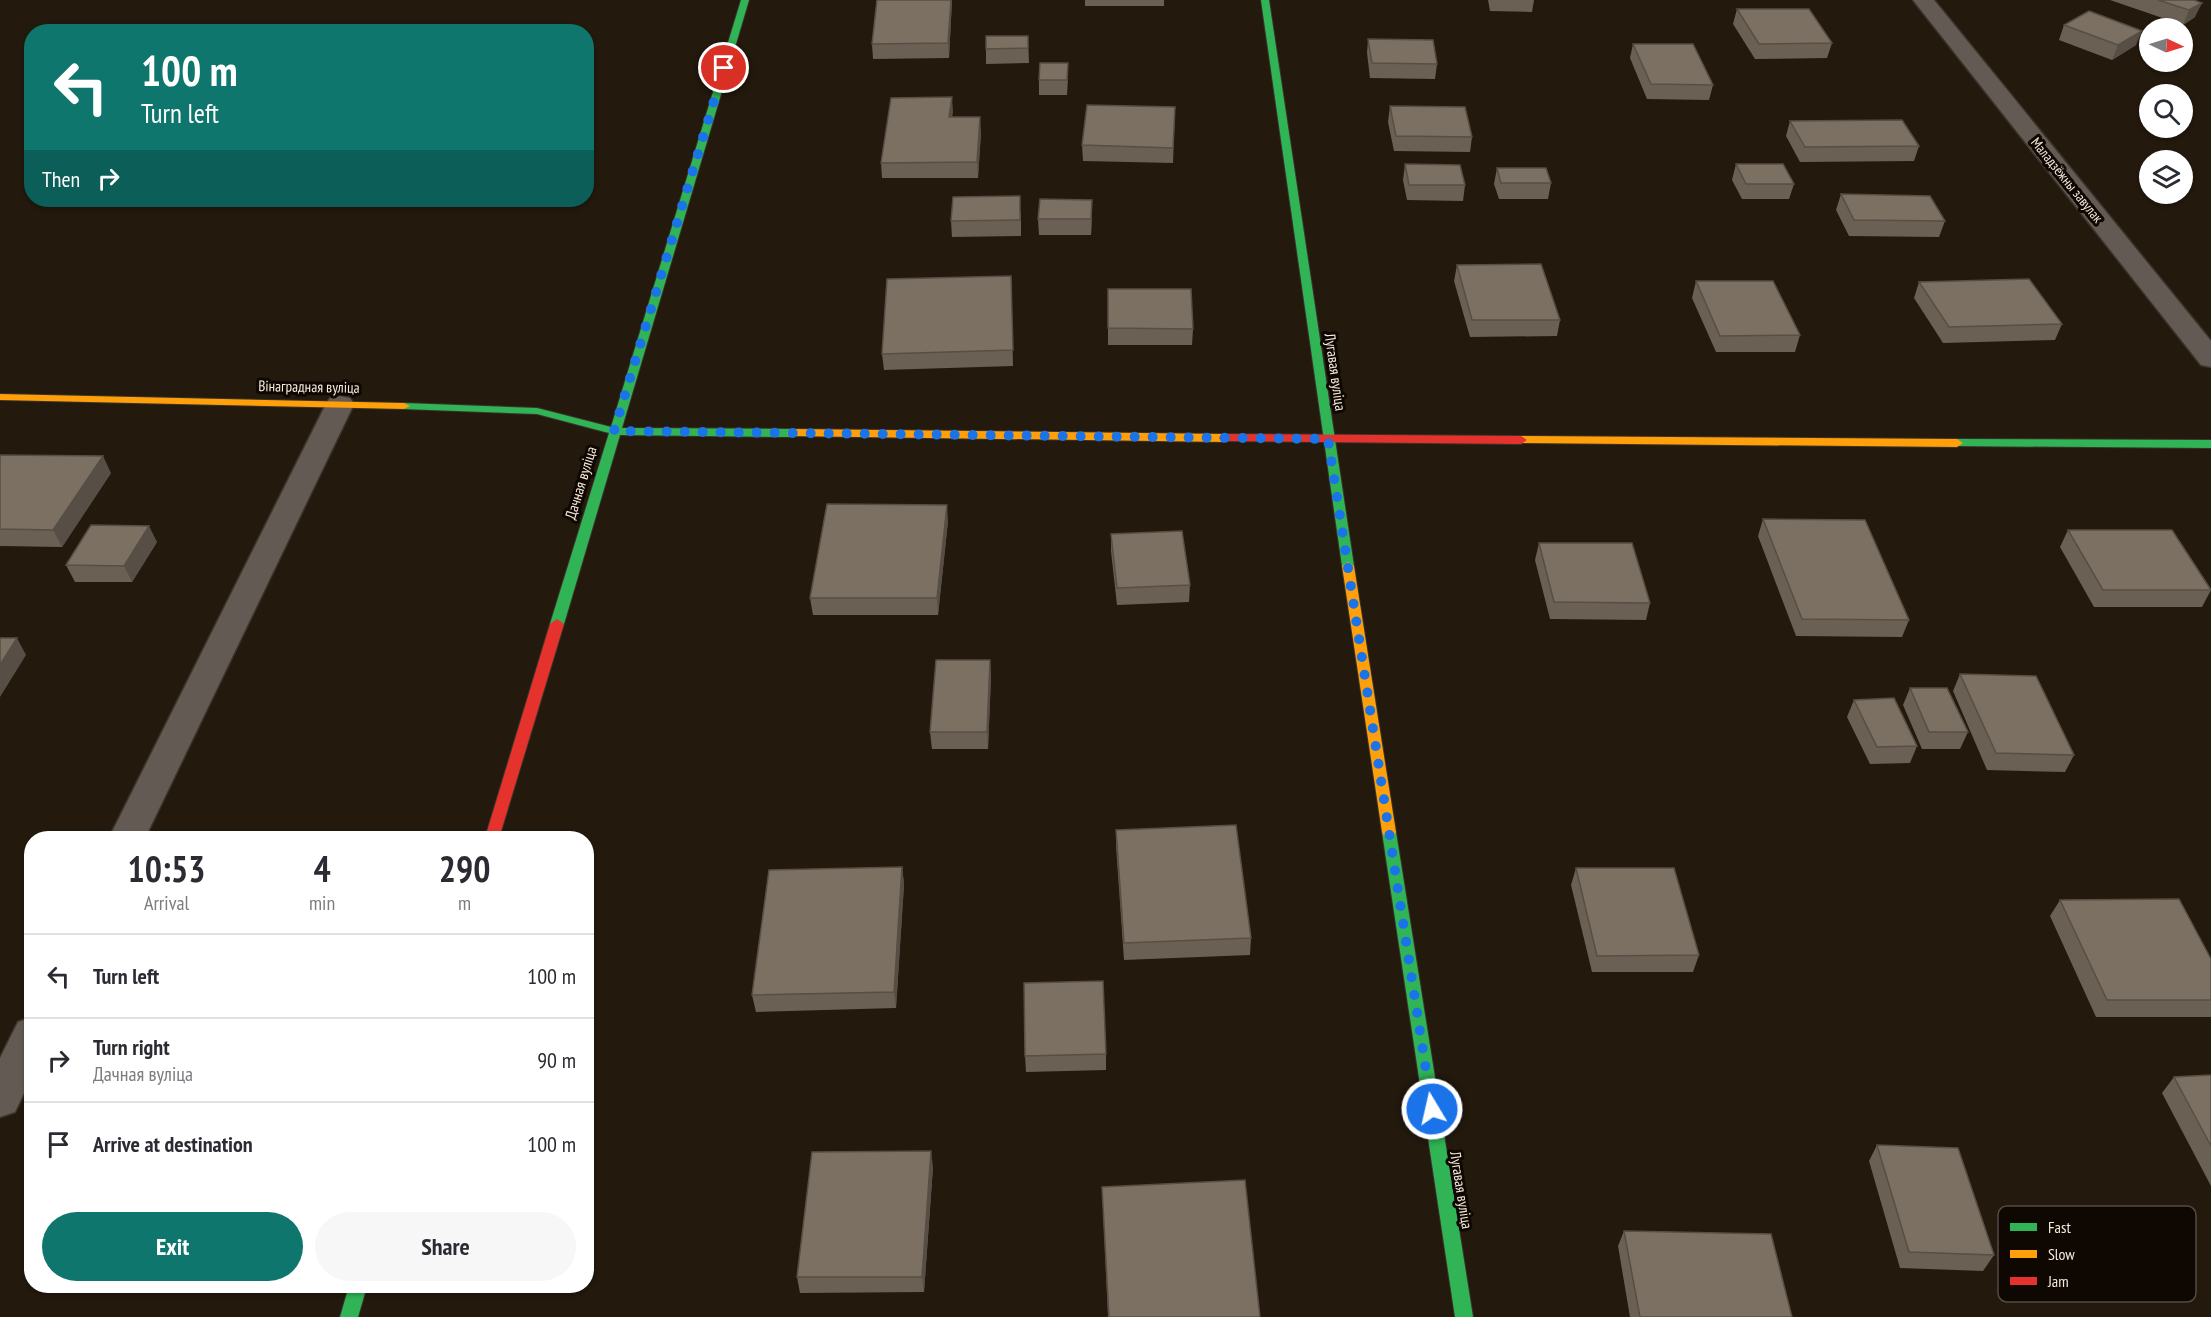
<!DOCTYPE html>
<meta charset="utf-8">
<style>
:root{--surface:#fff;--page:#f7f7f7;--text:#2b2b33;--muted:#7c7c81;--line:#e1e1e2;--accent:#0f766e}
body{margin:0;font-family:"PT Sans Narrow",sans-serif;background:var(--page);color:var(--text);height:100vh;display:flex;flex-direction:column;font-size:22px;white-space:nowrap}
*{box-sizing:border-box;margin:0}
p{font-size:20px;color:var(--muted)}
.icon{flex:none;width:33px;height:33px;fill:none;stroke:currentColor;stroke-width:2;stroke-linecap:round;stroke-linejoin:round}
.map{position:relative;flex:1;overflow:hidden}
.panel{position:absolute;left:24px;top:831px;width:570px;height:462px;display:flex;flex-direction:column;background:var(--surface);border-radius:24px;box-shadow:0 2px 4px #0004}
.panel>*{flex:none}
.hud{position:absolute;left:24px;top:24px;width:570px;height:183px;border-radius:24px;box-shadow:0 2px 4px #0004;background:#0f766e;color:#fff;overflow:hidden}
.needle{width:39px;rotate:94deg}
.controls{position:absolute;left:2139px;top:18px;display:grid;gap:12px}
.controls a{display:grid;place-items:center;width:54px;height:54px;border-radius:50%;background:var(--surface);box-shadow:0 2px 4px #0004;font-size:30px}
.pin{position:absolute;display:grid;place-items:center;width:51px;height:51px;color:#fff;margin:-26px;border:3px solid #fff;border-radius:50%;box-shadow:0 2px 6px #0007}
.me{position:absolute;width:66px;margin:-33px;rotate:351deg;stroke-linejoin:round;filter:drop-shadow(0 0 4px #0008)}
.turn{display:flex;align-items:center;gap:21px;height:126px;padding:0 18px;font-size:27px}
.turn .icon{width:78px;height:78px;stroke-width:2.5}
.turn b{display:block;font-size:42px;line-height:51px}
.then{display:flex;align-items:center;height:57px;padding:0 18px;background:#0003;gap:12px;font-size:22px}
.eta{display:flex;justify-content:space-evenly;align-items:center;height:102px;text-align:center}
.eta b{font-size:36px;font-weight:700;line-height:42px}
.primary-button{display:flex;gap:12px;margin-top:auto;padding:12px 18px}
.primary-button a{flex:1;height:69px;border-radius:36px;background:var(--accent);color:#fff;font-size:24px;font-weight:700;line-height:69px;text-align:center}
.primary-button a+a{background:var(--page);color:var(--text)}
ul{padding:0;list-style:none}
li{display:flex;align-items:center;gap:18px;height:84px;padding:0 18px;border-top:2px solid var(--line)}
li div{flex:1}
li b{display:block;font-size:22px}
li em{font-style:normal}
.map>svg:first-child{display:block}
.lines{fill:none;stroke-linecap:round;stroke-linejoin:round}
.street-casing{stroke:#3b332b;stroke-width:3}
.fast-casing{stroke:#3b332b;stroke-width:2}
.slow-casing{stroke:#3b332b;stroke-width:2}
.jam-casing{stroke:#3b332b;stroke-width:2}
.street{fill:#635b53;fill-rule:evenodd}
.fast{fill:#30b455;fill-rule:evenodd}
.slow{fill:#ff9f0a;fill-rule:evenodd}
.jam{fill:#e5322d;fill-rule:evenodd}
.wall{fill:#6b6054}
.shaded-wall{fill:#574e45}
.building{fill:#7c7062;stroke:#574e45;stroke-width:1.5}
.route{stroke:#1a73e8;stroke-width:10;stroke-dasharray:0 18}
.labels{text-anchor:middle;stroke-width:6;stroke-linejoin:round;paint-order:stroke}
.far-street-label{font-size:14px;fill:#f7ebde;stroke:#0e0702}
.street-label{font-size:15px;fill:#f7ebde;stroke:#0e0702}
.key{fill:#0e0702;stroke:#544b44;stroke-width:1.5}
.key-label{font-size:16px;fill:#f7ebde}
</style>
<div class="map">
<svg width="2211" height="1317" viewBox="0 0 2211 1317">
<rect width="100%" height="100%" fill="#23190d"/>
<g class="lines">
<g class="street-casing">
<g id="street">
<polygon points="1913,0 1934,0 2211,341 2211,367 2201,365"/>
<polygon points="340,396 350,398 354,404 145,838 109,838 326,404 330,398"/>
<polygon points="32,1017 32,1076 15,1112 0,1117 0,1058 18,1022"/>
</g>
</g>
<g class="fast-casing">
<g id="fast">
<polygon points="741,0 749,0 622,428 793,429 799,433 793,437 620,435 564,624 557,629 552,627 550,624 609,433 537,414 404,409 398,406 404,403 537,408 611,427"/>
<polygon points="1261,0 1269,0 1354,566 1348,570 1342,566"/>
<polygon points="1957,439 2211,440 2211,448 1953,446 1951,443 1953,440"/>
<polygon points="1389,826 1394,828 1396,832 1473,1317 1455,1317 1382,832 1384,828"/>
<polygon points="349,1286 367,1286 358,1317 340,1317"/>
</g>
</g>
<g class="slow-casing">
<g id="slow">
<polygon points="0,394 404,403 410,406 404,409 0,400"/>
<polygon points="793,429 1225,434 1231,438 1225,442 789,436 787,433 789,430"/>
<polygon points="1521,436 1957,439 1963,443 1957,447 1517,443 1515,440"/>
<polygon points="1348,562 1354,566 1396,832 1394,836 1384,836 1382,832 1342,566"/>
</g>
</g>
<g class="jam-casing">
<g id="jam">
<polygon points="1225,434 1521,436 1527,440 1521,444 1221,441 1219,438 1221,435"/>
<polygon points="557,619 564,624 499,838 485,838 550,624"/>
</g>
</g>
<use href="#street" class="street"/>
<use href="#fast" class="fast"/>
<use href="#slow" class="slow"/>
<use href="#jam" class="jam"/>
</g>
<g class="wall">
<polygon points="877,0 952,0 949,58 873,59 872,44"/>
<rect x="1085" y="0" width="79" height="6"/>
<polygon points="1488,0 1534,0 1532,12 1490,11"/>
<polygon points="2110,0 2194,0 2195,17 2183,25"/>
<polygon points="1737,9 1832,43 1827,58 1755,59 1733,24"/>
<polygon points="2064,25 2136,45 2112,60 2059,40"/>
<polygon points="1028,36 1029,63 986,64 986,49"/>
<polygon points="1368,39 1437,64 1435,79 1370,78 1367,53"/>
<polygon points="1633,44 1713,85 1709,100 1647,99 1630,58"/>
<polygon points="1068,78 1067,95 1039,95 1039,80"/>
<polygon points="952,97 952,117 981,132 978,178 882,178 881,163"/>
<polygon points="1390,106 1472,137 1470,152 1394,151 1388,122"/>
<polygon points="1175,107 1173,163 1083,161 1082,145"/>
<polygon points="1790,121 1919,146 1914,161 1800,162 1786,136"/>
<polygon points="1405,164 1465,185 1463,201 1407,200 1403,180"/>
<polygon points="1736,164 1794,184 1789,199 1742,199 1732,180"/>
<polygon points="1497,168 1551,183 1548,199 1499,199 1494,184"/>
<polygon points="1841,194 1945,221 1939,237 1849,236 1836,210"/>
<polygon points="1021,212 1021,236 952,237 951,221"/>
<polygon points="1092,216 1091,235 1039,235 1038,219"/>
<polygon points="1457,265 1560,320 1557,336 1470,337 1454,281"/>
<polygon points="1011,276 1013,366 884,370 882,354"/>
<polygon points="1696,281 1800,335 1795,352 1716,352 1692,298"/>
<polygon points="1919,282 2062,324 2055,340 1943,343 1914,298"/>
<polygon points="1108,289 1193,329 1192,345 1108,345"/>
<polygon points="0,457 111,473 62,547 0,546"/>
<polygon points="1763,519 1909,620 1902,637 1796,636 1758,536"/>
<polygon points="948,521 938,615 813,615 810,598"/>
<polygon points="2068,530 2211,590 2202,607 2094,607 2060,547"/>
<polygon points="1111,534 1190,585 1189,602 1117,605 1111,551"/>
<polygon points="157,542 132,582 75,582 66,565"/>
<polygon points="1539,543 1650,603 1646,620 1550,619 1535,560"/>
<polygon points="990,660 991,677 988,749 932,749 930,732"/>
<polygon points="1960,674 2074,755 2065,772 1987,770 1953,691"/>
<polygon points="1910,688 1968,732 1960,749 1922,749 1903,705"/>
<polygon points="1854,700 1917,746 1910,763 1870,764 1847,717"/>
<polygon points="1116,830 1251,938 1250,955 1124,960 1116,846"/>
<polygon points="902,867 904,884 896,1008 756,1012 752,995"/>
<polygon points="1576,868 1699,955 1693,972 1592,972 1571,885"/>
<polygon points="2060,900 2211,959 2211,1017 2096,1017 2050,916"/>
<polygon points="1106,1054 1106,1070 1026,1072 1025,1056"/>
<polygon points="2211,1075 2211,1186 2162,1093 2174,1077"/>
<polygon points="1877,1145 1994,1255 1983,1271 1900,1268 1869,1161"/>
<polygon points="933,1167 924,1292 800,1293 797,1277"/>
<polygon points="1102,1187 1260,1317 1108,1317"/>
<polygon points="1624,1231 1792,1317 1630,1317 1618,1246"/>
</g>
<g class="shaded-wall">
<polygon points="951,0 952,0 949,58 948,43"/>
<polygon points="2202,3 2195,17 2183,25 2189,10"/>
<polygon points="2142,31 2136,45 2112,60 2118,45"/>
<polygon points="952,97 953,112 950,132 949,117"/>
<polygon points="980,117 981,132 978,178 977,162"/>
<polygon points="1092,200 1092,216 1091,235 1091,219"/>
<polygon points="103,456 111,473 62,547 53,530"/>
<polygon points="947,505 948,521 938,615 937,598"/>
<polygon points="149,526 157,542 132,582 124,566"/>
<polygon points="17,638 26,655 0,697 0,665"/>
<polygon points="990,660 991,677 988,749 987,732"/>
<polygon points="902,867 904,884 896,1008 894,992"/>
<polygon points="931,1151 933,1167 924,1292 922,1277"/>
</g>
<g class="building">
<polygon points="877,0 951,0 948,43 872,44"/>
<polygon points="2158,0 2194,0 2202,3 2189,10"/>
<polygon points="1737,9 1809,9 1832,43 1759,44"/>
<polygon points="2089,11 2142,31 2118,45 2064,25"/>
<polygon points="986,36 1028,36 1028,48 986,49"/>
<polygon points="1368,39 1433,40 1437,64 1372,63"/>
<polygon points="1633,44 1693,44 1713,85 1651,84"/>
<polygon points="1040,63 1068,63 1067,80 1039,80"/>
<polygon points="952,97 949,117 980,117 977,162 881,163 891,98"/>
<polygon points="1087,105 1175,107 1173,148 1082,145"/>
<polygon points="1390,106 1465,107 1472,137 1396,136"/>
<polygon points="1902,120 1919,146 1805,147 1790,121"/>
<polygon points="1405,164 1460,165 1465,185 1409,185"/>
<polygon points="1736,164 1783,164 1794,184 1746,184"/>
<polygon points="1497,168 1546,168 1551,183 1501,183"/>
<polygon points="1841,194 1930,196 1945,221 1854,220"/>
<polygon points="1020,196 1020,220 951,221 953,197"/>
<polygon points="1040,199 1092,200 1091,219 1038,219"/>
<polygon points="1541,264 1560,320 1472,320 1457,265"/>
<polygon points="1011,276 1013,350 882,354 887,279"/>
<polygon points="2029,279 2062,324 1949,327 1919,282"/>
<polygon points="1696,281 1773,281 1800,335 1720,336"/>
<polygon points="1108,289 1191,289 1193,329 1108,328"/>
<polygon points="1,455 103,456 53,530 0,529 0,457"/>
<polygon points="827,504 947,505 937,598 810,598"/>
<polygon points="1763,519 1865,520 1909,620 1802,619"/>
<polygon points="91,525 149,526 124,566 66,565"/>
<polygon points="2068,530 2172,530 2211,590 2103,590"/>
<polygon points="1182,531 1190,585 1117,588 1111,534"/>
<polygon points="1539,543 1632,543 1650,603 1554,602"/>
<polygon points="0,638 17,638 0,665"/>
<polygon points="936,660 990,660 987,732 930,732"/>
<polygon points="1960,674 2036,676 2074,755 1996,753"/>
<polygon points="1910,688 1947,688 1968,732 1929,732"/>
<polygon points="1894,698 1917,746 1877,747 1854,700"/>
<polygon points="1236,825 1251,938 1124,943 1116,830"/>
<polygon points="902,867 894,992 752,995 769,870"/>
<polygon points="1576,868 1674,868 1699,955 1597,956"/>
<polygon points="2179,899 2211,959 2211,1000 2107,1000 2060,900"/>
<polygon points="1103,981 1106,1054 1025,1056 1024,983"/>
<polygon points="2211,1075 2211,1146 2174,1077"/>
<polygon points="1877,1145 1958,1148 1994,1255 1909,1252"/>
<polygon points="931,1151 922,1277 797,1277 812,1152"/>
<polygon points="1245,1180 1260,1317 1109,1317 1102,1187"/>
<polygon points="1624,1231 1771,1234 1792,1317 1640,1317"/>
</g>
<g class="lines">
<polyline class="route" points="724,68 614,431 1328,439 1432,1109"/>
</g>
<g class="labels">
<g class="far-street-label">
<text transform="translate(2067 180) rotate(51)" y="5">Маладзёжны завулак</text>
</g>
<g class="street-label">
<text transform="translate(1335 372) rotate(82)" y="5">Лугавая вуліца</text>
<text transform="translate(309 387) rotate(1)" y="5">Вінаградная вуліца</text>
<text transform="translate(581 483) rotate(-73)" y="5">Дачная вуліца</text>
<text transform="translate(1461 1190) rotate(81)" y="5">Лугавая вуліца</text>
</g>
</g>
<rect x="1998" y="1206" width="198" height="96" rx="9" class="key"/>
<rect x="2010" y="1223" width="27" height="8" fill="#30b455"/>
<rect x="2010" y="1250" width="27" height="8" fill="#ff9f0a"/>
<rect x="2010" y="1277" width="27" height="8" fill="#e5322d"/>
<g class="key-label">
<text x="2048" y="1233">Fast</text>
<text x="2048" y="1260">Slow</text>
<text x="2048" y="1287">Jam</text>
</g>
</svg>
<div class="controls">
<a><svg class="needle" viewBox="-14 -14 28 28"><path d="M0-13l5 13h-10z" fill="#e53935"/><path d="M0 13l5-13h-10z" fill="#7c7c81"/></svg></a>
<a><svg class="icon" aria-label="search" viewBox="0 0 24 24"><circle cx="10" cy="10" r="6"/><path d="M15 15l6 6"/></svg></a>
<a><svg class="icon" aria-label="layers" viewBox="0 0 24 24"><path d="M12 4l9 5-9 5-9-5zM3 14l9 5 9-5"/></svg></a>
</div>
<div class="pin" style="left:724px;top:68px;background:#d93025"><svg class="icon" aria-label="arrive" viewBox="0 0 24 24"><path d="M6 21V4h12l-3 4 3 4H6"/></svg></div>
<svg class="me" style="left:1432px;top:1109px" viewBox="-20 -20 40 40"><circle r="17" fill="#1a73e8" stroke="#fff" stroke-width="3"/><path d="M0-11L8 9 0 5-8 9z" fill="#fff"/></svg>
<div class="hud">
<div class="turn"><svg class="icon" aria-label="left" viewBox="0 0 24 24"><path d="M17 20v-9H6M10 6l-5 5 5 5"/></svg><div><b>100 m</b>Turn left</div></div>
<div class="then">Then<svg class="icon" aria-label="right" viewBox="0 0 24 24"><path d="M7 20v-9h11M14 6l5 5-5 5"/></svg></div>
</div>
<section class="panel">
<div class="eta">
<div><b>10:53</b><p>Arrival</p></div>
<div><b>4</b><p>min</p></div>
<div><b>290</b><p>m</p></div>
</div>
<ul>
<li><svg class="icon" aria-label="left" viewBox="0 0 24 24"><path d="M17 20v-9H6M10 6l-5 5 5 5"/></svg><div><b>Turn left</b></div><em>100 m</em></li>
<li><svg class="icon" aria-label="right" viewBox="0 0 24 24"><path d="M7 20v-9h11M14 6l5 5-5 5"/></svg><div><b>Turn right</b><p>Дачная вуліца</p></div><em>90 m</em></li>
<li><svg class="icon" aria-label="arrive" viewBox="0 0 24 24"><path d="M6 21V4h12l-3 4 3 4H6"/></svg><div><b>Arrive at destination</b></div><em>100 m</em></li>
</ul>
<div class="primary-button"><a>Exit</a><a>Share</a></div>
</section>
</div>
